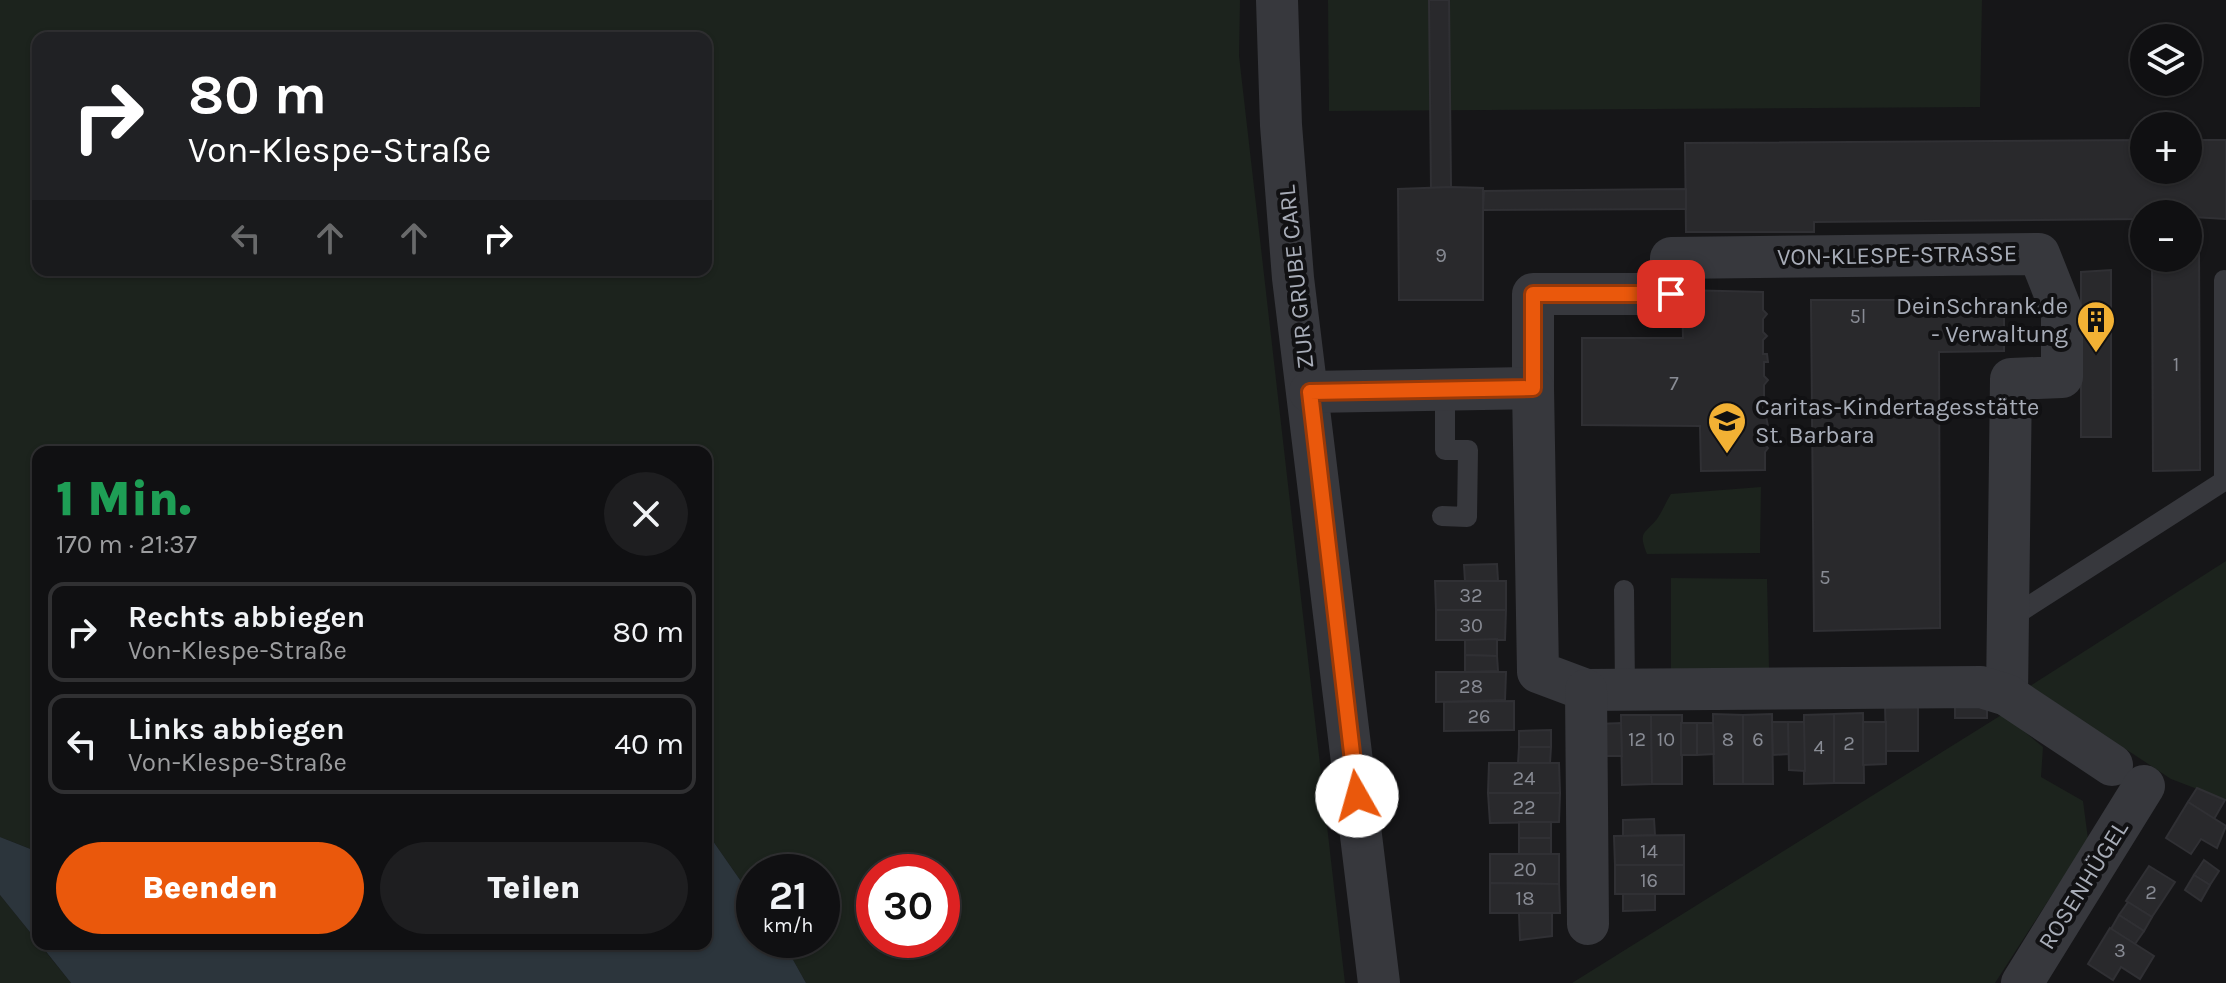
<!DOCTYPE html>
<html lang="de">
<meta charset="utf-8">
<style>
:root{--surface:#101012;--page:#1e1e20;--text:#f1f3f6;--muted:#9c9d9f;--line:#303032;--accent:#ea580c}
body{margin:0;font-family:Karla,sans-serif;background:var(--page);color:var(--text);height:100vh;display:flex;flex-direction:column;font-size:30px;white-space:nowrap}
*{box-sizing:border-box;margin:0}
p{font-size:26px;color:var(--muted)}
.icon{flex:none;width:44px;height:44px;fill:none;stroke:currentColor;stroke-width:2;stroke-linecap:round;stroke-linejoin:round}
.map{position:relative;flex:1;overflow:hidden}
.details{position:absolute;left:32px;top:446px;width:680px;height:504px;display:flex;flex-direction:column;background:var(--surface);border-radius:16px;box-shadow:0 2px 6px #0004,0 0 0 2px var(--line)}
.details>*{flex:none}
.guide{position:absolute;left:32px;top:32px;width:680px;height:244px;border-radius:16px;box-shadow:0 2px 6px #0004,0 0 0 2px var(--line);background:#202124;color:#fff;overflow:hidden}
.buttons{position:absolute;left:2130px;top:24px;display:grid;gap:16px}
.buttons a{display:grid;place-items:center;width:72px;height:72px;border-radius:50%;background:var(--surface);box-shadow:0 2px 6px #0004,0 0 0 2px var(--line);font-size:40px}
.speed{position:absolute;left:736px;top:854px;display:flex;gap:16px;font-size:40px;font-weight:700;text-align:center}
.speed>*{display:grid;place-content:center;width:104px;height:104px;border-radius:50%;background:var(--surface);box-shadow:0 2px 6px #0004,0 0 0 2px var(--line);line-height:1}
.speed small{font-size:20px;font-weight:400}
.speed .limit{border:12px solid #d22;background:#fff;color:#111}
.pin{position:absolute;display:grid;place-items:center;width:68px;height:68px;color:#fff;margin:-34px;border-radius:16px;box-shadow:0 4px 12px #0006}
.me{position:absolute;width:88px;margin:-44px;rotate:353deg;stroke-linejoin:round;filter:drop-shadow(0 0 6px #0008)}
.turn{display:flex;align-items:center;gap:28px;height:168px;padding:0 24px;font-size:36px}
.turn .icon{width:104px;height:104px;stroke-width:2.5}
.turn b{display:block;font-size:56px;line-height:68px}
.lanes{display:flex;align-items:center;height:76px;padding:0 24px;background:#0003;justify-content:center;gap:40px;direction:ltr}
.lanes .off{opacity:.35}
.round{display:grid;place-items:center;flex:none;width:84px;height:84px;border-radius:42px;background:var(--page)}
.summary{display:flex;align-items:center;justify-content:space-between;height:136px;padding:0 24px}
h1{font-size:48px;font-weight:800;line-height:60px;color:#1e9e55}
.button{display:flex;gap:16px;margin-top:auto;padding:16px 24px}
.button a{flex:1;height:92px;border-radius:48px;background:var(--accent);color:#fff;font-size:32px;font-weight:800;line-height:92px;text-align:center}
.button a+a{background:var(--page);color:var(--text)}
ul{padding:0;list-style:none}
li{display:flex;align-items:center;gap:24px;height:100px;margin:0 16px 12px;padding:0 8px;border:4px solid var(--line);border-radius:16px}
li div{flex:1}
li b{display:block;font-size:30px}
li em{font-style:normal}
.map>svg:first-child{display:block}
.green{fill:#1c231d;fill-rule:evenodd}
.water{fill:#2c353c}
.building{fill:#29292c;stroke:#303034;stroke-width:2}
.lines{fill:none;stroke-linecap:round;stroke-linejoin:round}
.lane{stroke:#37383d;stroke-width:20}
.street{stroke:#37383d;stroke-width:42}
.route-casing{stroke:#983908;stroke-width:20}
.route{stroke:#ea580c;stroke-width:14}
.labels{text-anchor:middle;stroke-width:8;stroke-linejoin:round;paint-order:stroke}
.number-label{font-size:20px;fill:#888b94}
.street-label{font-size:24px;fill:#a8adb8;stroke:#111113}
.poi-label{font-size:24px;fill:#a8adb8;stroke:#111113;text-anchor:end}
</style>
<div class="map">
<svg width="2226" height="983" viewBox="0 0 2226 983">
<rect width="100%" height="100%" fill="#161618"/>
<g class="green">
<path d="M0,0H1240L1239,56L1345,983H806L782,940H822V872H754V900L706,831V452H38V852L0,837ZM38,38H706V270H38ZM874,872H942V940H874Z"/>
<polygon points="1328,0 1982,0 1980,107 1329,111"/>
<path d="M1761,487L1760,553L1647,554C1638,531 1644,535 1657,519C1662,512 1666,502 1671,494Z"/>
<polygon points="2226,561 2226,800 2171,779 2030,686"/>
<polygon points="1671,578 1767,579 1769,668 1671,669"/>
<polygon points="2003,714 2043,747 2041,777 2083,801 2088,839 1995,983 1572,983"/>
<polygon points="0,895 71,983 0,983"/>
</g>
<g class="water">
<polygon points="706,831 754,900 754,940 782,940 806,983 71,983 40,944 706,944"/>
<polygon points="0,837 38,852 38,942 0,895"/>
</g>
<g class="building">
<polygon points="1429,0 1449,0 1451,187 1431,188"/>
<polygon points="2144,140 2144,170 2188,170 2188,140 2226,140 2226,219 2144,214 2144,219 1814,222 1814,232 1686,232 1685,143"/>
<polygon points="1451,187 1483,188 1483,300 1399,300 1398,189"/>
<polygon points="1686,189 1686,209 1483,210 1484,191"/>
<polygon points="2188,248 2199,248 2200,470 2153,471 2152,258 2188,258"/>
<polygon points="2111,270 2111,437 2081,437 2081,272"/>
<polygon points="1682,290 1763,292 1763,310 1767,314 1763,319 1763,332 1767,336 1763,340 1763,354 1767,354 1768,362 1764,362 1764,376 1768,380 1764,385 1764,399 1768,404 1764,407 1768,426 1764,444 1768,448 1765,452 1765,470 1701,471 1700,426 1582,425 1582,338 1683,338"/>
<polygon points="1811,300 2004,300 2004,351 1939,352 1940,628 1814,631"/>
<polygon points="1497,564 1498,581 1465,581 1464,565"/>
<polygon points="1435,581 1506,581 1506,610 1436,610"/>
<polygon points="1436,610 1506,610 1505,640 1436,640"/>
<polygon points="1497,639 1497,656 1465,655 1465,640"/>
<polygon points="1465,655 1497,656 1498,671 1465,672"/>
<polygon points="1436,672 1506,672 1505,700 1436,702"/>
<polygon points="1514,701 1514,730 1444,731 1444,702"/>
<rect x="1955" y="702" width="32" height="16"/>
<polygon points="1885,703 1918,703 1918,751 1886,751"/>
<polygon points="1863,713 1864,783 1834,783 1834,714"/>
<polygon points="1713,714 1743,715 1743,784 1714,784"/>
<polygon points="1772,714 1773,784 1743,784 1743,715"/>
<polygon points="1834,714 1834,783 1804,784 1804,715"/>
<polygon points="1621,715 1651,715 1652,784 1622,785"/>
<polygon points="1651,715 1682,715 1682,784 1652,784"/>
<polygon points="1772,722 1788,722 1789,754 1773,755"/>
<polygon points="1788,722 1804,722 1805,771 1789,770"/>
<polygon points="1863,722 1886,722 1886,764 1863,765"/>
<polygon points="1621,723 1622,756 1598,756 1598,724"/>
<rect x="1681" y="723" width="16" height="32"/>
<polygon points="1697,723 1713,723 1714,754 1697,755"/>
<polygon points="1551,730 1551,747 1519,747 1519,731"/>
<polygon points="1519,747 1551,747 1550,763 1518,763"/>
<polygon points="1489,763 1559,763 1560,793 1488,793"/>
<polygon points="2197,788 2225,800 2214,819 2188,802"/>
<polygon points="1488,793 1560,793 1559,822 1490,823"/>
<polygon points="2188,802 2226,826 2217,848 2201,839 2191,854 2166,838"/>
<polygon points="1654,819 1655,835 1623,836 1623,820"/>
<rect x="1519" y="822" width="32" height="16"/>
<polygon points="1684,835 1684,865 1615,865 1614,836"/>
<rect x="1519" y="838" width="32" height="16"/>
<polygon points="1490,854 1559,854 1559,884 1490,883"/>
<polygon points="2204,860 2219,871 2210,885 2194,875"/>
<rect x="1615" y="865" width="69" height="29"/>
<polygon points="2149,866 2175,882 2152,917 2126,901"/>
<polygon points="2194,875 2210,885 2201,901 2185,890"/>
<polygon points="1490,883 1559,884 1560,913 1490,913"/>
<polygon points="1623,894 1655,894 1655,910 1623,911"/>
<polygon points="2128,902 2152,917 2144,931 2119,915"/>
<polygon points="1519,913 1552,913 1552,936 1520,940"/>
<polygon points="2119,915 2144,931 2135,944 2111,929"/>
<polygon points="2110,928 2154,956 2140,979 2121,967 2113,980 2088,964"/>
</g>
<g class="lines">
<g class="lane">
<polyline points="1442,516 1467,517 1468,450 1445,450 1445,389"/>
<polyline points="1624,590 1625,690"/>
<polyline points="2009,619 2224,481 2224,280"/>
</g>
<g class="street">
<polyline points="1277,0 1281,125 1293,278 1379,983"/>
<polyline points="1533,388 1533,294 1671,294 1671,258 2039,254 2062,312 2062,377 2011,379 2007,695"/>
<polyline points="1310,392 1533,388 1538,672 1586,690 1981,687 2007,695 2112,765"/>
<polyline points="1586,690 1588,924"/>
<polyline points="2022,983 2144,786"/>
</g>
</g>
<g class="lines">
<g class="route-casing">
<polyline id="route" points="1357,796 1310,392 1533,388 1533,294 1671,294"/>
</g>
<use href="#route" class="route"/>
</g>
<defs>
<g id="building-pin" transform="scale(2)"><path d="M0 17L-7.5 6A9.5 9.5 0 1 1 7.5 6Z" fill="#f2b134" stroke="#111113"/><path d="M-4-6H4V6H1V3H-1V6H-4ZM-2.5-4.3h1.7v1.8h-1.7ZM.8-4.3h1.7v1.8H.8ZM-2.5-1h1.7V.8h-1.7ZM.8-1h1.7V.8H.8Z" fill="#111"/></g>
<g id="school-pin" transform="scale(2)"><path d="M0 17L-7.5 6A9.5 9.5 0 1 1 7.5 6Z" fill="#f2b134" stroke="#111113"/><path d="M0-5L7-2L0 1L-7-2ZM-4 1L0 2.5L4 1V4Q0 6-4 4Z" fill="#111"/></g>
</defs>
<g fill-rule="evenodd">
<use href="#building-pin" x="2096" y="320"/>
<use href="#school-pin" x="1727" y="421"/>
</g>
<g class="labels">
<g class="number-label">
<text x="1441" y="262">9</text>
<text x="1858" y="323">5l</text>
<text x="2176" y="371">1</text>
<text x="1674" y="390">7</text>
<text x="1825" y="584">5</text>
<text x="1471" y="602">32</text>
<text x="1471" y="632">30</text>
<text x="1471" y="693">28</text>
<text x="1479" y="723">26</text>
<text x="1637" y="746">12</text>
<text x="1666" y="746">10</text>
<text x="1728" y="746">8</text>
<text x="1758" y="746">6</text>
<text x="1849" y="750">2</text>
<text x="1819" y="754">4</text>
<text x="1524" y="785">24</text>
<text x="1524" y="814">22</text>
<text x="1649" y="858">14</text>
<text x="1525" y="876">20</text>
<text x="1649" y="887">16</text>
<text x="2151" y="899">2</text>
<text x="1525" y="905">18</text>
<text x="2120" y="957">3</text>
</g>
<g class="street-label">
<text transform="translate(1897 255) rotate(-1)" y="8">VON-KLESPE-STRASSE</text>
<text transform="translate(1296 277) rotate(-96)" y="8">ZUR GRUBE CARL</text>
<text transform="translate(2083 885) rotate(-58)" y="8">ROSENHÜGEL</text>
</g>
<g class="poi-label">
<text x="2068" y="314">DeinSchrank.de<tspan x="2068" dy="28">- Verwaltung</tspan></text>
<text x="1755" y="415" text-anchor="start">Caritas-Kindertagesstätte<tspan x="1755" dy="28">St. Barbara</tspan></text>
</g>
</g>
</svg>
<div class="buttons">
<a><svg class="icon" aria-label="layers" viewBox="0 0 24 24"><path d="M12 4l9 5-9 5-9-5zM3 14l9 5 9-5"/></svg></a>
<a>+</a>
<a>−</a>
</div>
<div class="speed"><div>21<small>km/h</small></div><div class="limit">30</div></div>
<div class="pin" style="left:1671px;top:294px;background:#d93025"><svg class="icon" aria-label="arrive" viewBox="0 0 24 24"><path d="M6 21V4h12l-3 4 3 4H6"/></svg></div>
<svg class="me" style="left:1357px;top:796px" viewBox="-20 -20 40 40"><circle r="19" fill="#fff"/><path d="M0-13L10 11 0 6-10 11z" fill="#ea580c"/></svg>
<div class="guide">
<div class="turn"><svg class="icon" aria-label="right" viewBox="0 0 24 24"><path d="M7 20v-9h11M14 6l5 5-5 5"/></svg><div><b>80 m</b>Von-Klespe-Straße</div></div>
<div class="lanes"><svg class="icon off" aria-label="left" viewBox="0 0 24 24"><path d="M17 20v-9H6M10 6l-5 5 5 5"/></svg><svg class="icon off" aria-label="ahead" viewBox="0 0 24 24"><path d="M12 20V5M6 11l6-6 6 6"/></svg><svg class="icon off" aria-label="ahead" viewBox="0 0 24 24"><path d="M12 20V5M6 11l6-6 6 6"/></svg><svg class="icon" aria-label="right" viewBox="0 0 24 24"><path d="M7 20v-9h11M14 6l5 5-5 5"/></svg></div>
</div>
<section class="details">
<div class="summary"><div><h1>1 Min.</h1><p>170 m · 21:37</p></div><a class="round"><svg class="icon" aria-label="close" viewBox="0 0 24 24"><path d="M6 6l12 12M18 6L6 18"/></svg></a></div>
<ul>
<li><svg class="icon" aria-label="right" viewBox="0 0 24 24"><path d="M7 20v-9h11M14 6l5 5-5 5"/></svg><div><b>Rechts abbiegen</b><p>Von-Klespe-Straße</p></div><em>80 m</em></li>
<li><svg class="icon" aria-label="left" viewBox="0 0 24 24"><path d="M17 20v-9H6M10 6l-5 5 5 5"/></svg><div><b>Links abbiegen</b><p>Von-Klespe-Straße</p></div><em>40 m</em></li>
</ul>
<div class="button"><a>Beenden</a><a>Teilen</a></div>
</section>
</div>
